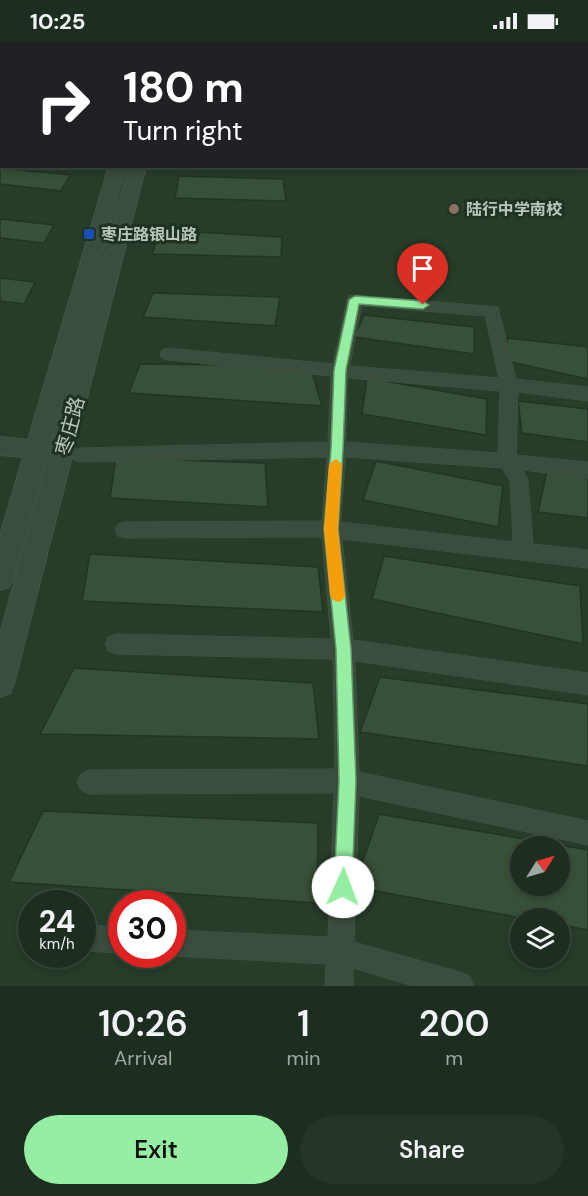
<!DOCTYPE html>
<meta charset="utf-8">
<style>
:root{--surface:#1d2d1f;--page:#253528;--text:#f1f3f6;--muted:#a0a8a4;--line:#3b493d;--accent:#96eea3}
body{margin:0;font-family:"DM Sans","Noto Sans SC",sans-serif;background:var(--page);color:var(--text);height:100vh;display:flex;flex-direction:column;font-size:22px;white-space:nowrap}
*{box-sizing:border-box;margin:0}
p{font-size:20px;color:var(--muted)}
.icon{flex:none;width:33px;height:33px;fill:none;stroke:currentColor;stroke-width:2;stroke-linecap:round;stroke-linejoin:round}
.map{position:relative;height:944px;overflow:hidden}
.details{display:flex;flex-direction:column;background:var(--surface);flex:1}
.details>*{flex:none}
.top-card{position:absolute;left:0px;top:0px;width:588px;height:126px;box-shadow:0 3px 9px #0003,0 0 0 2px var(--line);background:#202124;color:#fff;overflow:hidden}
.needle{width:39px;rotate:53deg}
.controls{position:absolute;left:510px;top:794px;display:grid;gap:12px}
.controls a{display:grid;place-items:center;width:60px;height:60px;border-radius:50%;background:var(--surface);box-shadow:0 3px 9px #0003,0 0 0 2px var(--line);font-size:30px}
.speed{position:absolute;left:18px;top:848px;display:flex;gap:12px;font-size:30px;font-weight:700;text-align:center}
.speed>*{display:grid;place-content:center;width:78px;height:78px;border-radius:50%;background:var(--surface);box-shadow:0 3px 9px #0003,0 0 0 2px var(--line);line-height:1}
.speed small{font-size:15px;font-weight:400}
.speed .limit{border:9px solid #d22;background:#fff;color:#111}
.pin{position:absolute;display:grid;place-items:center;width:51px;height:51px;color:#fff;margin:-62px -26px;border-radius:50% 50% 50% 0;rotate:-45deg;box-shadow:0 0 6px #0007}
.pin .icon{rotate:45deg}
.me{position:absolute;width:66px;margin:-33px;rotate:2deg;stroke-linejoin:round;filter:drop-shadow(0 0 4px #0008)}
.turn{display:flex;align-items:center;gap:21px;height:126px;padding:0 24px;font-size:27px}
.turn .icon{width:78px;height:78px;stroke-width:2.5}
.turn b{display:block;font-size:42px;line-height:51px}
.eta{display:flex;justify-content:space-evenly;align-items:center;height:102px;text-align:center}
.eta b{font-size:36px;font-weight:600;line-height:42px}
.action{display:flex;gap:12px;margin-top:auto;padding:12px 24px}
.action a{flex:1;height:69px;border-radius:36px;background:var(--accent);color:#111;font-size:24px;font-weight:600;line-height:69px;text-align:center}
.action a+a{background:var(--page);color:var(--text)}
.status{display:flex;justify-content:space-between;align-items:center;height:42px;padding:0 30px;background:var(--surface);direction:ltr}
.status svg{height:16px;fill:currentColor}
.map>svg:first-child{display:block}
.building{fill:#375039;stroke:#223424;stroke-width:1.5;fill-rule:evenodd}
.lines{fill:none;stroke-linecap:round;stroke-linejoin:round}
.minor-casing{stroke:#445646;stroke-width:1}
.tertiary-casing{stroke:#445646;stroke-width:2}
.minor{fill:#3b4d3d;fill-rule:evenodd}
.tertiary{fill:#3b4d3d;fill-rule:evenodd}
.route{fill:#96eea3;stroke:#629b6a;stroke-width:1.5}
.slow{fill:#f59e0b}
.education-dot{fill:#8d6e63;stroke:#203222;stroke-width:2}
.transit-dot{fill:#1a4fb4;stroke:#203222;stroke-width:2}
.labels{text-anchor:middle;stroke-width:6;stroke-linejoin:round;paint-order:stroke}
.far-poi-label{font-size:16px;font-weight:bold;fill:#b7c8b9;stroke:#203222;text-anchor:start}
.street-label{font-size:20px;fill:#b7c8b9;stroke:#203222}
</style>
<div class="status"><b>10:25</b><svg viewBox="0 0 49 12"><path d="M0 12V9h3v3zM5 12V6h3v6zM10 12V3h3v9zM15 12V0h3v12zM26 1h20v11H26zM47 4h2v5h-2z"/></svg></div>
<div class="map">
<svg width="588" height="944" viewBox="0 0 588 944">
<rect width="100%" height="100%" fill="#273c29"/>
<g class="building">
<polygon points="0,126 70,133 61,149 0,142"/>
<polygon points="179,134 283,137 286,159 175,156"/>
<polygon points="0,177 54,183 44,201 0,196"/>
<polygon points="161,188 282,195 281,215 152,212"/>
<polygon points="0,236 35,240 24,262 0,259"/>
<polygon points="153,251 280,255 275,284 143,275"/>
<polygon points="364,273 474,285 474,312 354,295"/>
<polygon points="508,296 588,305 588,337 502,318"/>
<polygon points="140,322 310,324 322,364 129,351"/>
<polygon points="367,336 487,357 486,393 362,372"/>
<polygon points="518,359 588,367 588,400 522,391"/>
<polygon points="116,416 265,421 268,465 110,456"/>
<polygon points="376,419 503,444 498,485 363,458"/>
<polygon points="547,429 588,436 588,476 538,470"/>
<polygon points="90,512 318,525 323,570 82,559"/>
<polygon points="384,514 580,544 583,602 372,557"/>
<polygon points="74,626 313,641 319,697 40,692"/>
<polygon points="380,635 588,662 588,724 360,690"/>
<polygon points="43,769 318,781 317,861 9,840"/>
<path d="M379,772L588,808V888L560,883V876H522L354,845ZM520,804H560V843H520Z"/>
</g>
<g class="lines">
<g class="minor-casing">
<g id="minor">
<path d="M355,253L498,265L516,337L588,345V359L518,350L516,413L588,420V436L523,428L528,438L533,502L588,508V526L342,497L353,598L588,631V653L355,619L359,730L588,779V803L359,754L354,900L460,930L470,934L474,944H413L353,926V944H325L326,922L172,914L166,912H172V888L328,895L334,751L89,752L81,748L77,740L81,732L89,728L335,727L333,617L116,612L108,609L105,602L108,595L116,592L331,597L322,495L125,496L118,494L115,488L118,482L125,480L322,479L327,415L81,420L74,418L72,413L74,408L81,406L328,400L331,334L168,318L162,316L160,312L162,308L168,306L333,322L347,258L349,254ZM362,264L485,274L499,336L350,324ZM348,336L500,349L498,411L346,400ZM346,415L502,426L510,439L513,500L341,480Z"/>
<polygon points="82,883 122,885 122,911 82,909"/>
</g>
</g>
<g class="tertiary-casing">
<g id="tertiary">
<rect x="145" y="0" width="14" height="2"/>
<polygon points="163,0 177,0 162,2"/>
<rect x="586" y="71" width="2" height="10"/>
<polygon points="109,124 126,124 13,537 9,545 0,548 0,494 23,415 0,413 0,395 28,398"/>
<polygon points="129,124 146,124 14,642 10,651 0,655 0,592"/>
</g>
</g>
<use href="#minor" class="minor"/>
<use href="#tertiary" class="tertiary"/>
</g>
<polygon class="route" points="355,254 423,259 429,263 423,267 359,262 346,328 343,407 338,487 351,607 356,739 352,845 349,852 343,854 337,852 334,845 339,739 336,607 324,487 331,407 334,328 349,258"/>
<polygon class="slow" points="336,417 342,422 338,487 345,553 343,558 338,560 333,558 330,553 324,487 329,422"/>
<circle class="education-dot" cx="454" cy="167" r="6"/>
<rect class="transit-dot" x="83" y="186" width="12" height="12" rx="3"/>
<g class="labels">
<g class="far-poi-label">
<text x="466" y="173">陆行中学南校</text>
<text x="101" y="198">枣庄路银山路</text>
</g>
<g class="street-label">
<text transform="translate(70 384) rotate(-75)" y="7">枣庄路</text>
</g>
</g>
</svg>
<div class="controls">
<a><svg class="needle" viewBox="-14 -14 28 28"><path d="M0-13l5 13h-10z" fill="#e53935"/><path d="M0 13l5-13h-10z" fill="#a0a8a4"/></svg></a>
<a><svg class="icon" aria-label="layers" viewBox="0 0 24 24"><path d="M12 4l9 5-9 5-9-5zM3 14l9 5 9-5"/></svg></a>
</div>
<div class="speed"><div>24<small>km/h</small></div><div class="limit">30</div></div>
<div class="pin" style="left:423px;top:263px;background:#d93025"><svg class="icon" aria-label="arrive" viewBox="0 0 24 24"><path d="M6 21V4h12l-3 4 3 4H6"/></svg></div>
<svg class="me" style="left:343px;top:845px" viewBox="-20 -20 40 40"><circle r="19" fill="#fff"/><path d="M0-13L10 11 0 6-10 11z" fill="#96eea3"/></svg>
<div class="top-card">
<div class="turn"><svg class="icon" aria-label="right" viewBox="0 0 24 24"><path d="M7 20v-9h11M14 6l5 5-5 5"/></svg><div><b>180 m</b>Turn right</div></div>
</div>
</div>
<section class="details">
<div class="eta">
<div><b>10:26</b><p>Arrival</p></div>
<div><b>1</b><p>min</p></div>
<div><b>200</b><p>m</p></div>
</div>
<div class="action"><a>Exit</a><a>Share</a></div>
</section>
